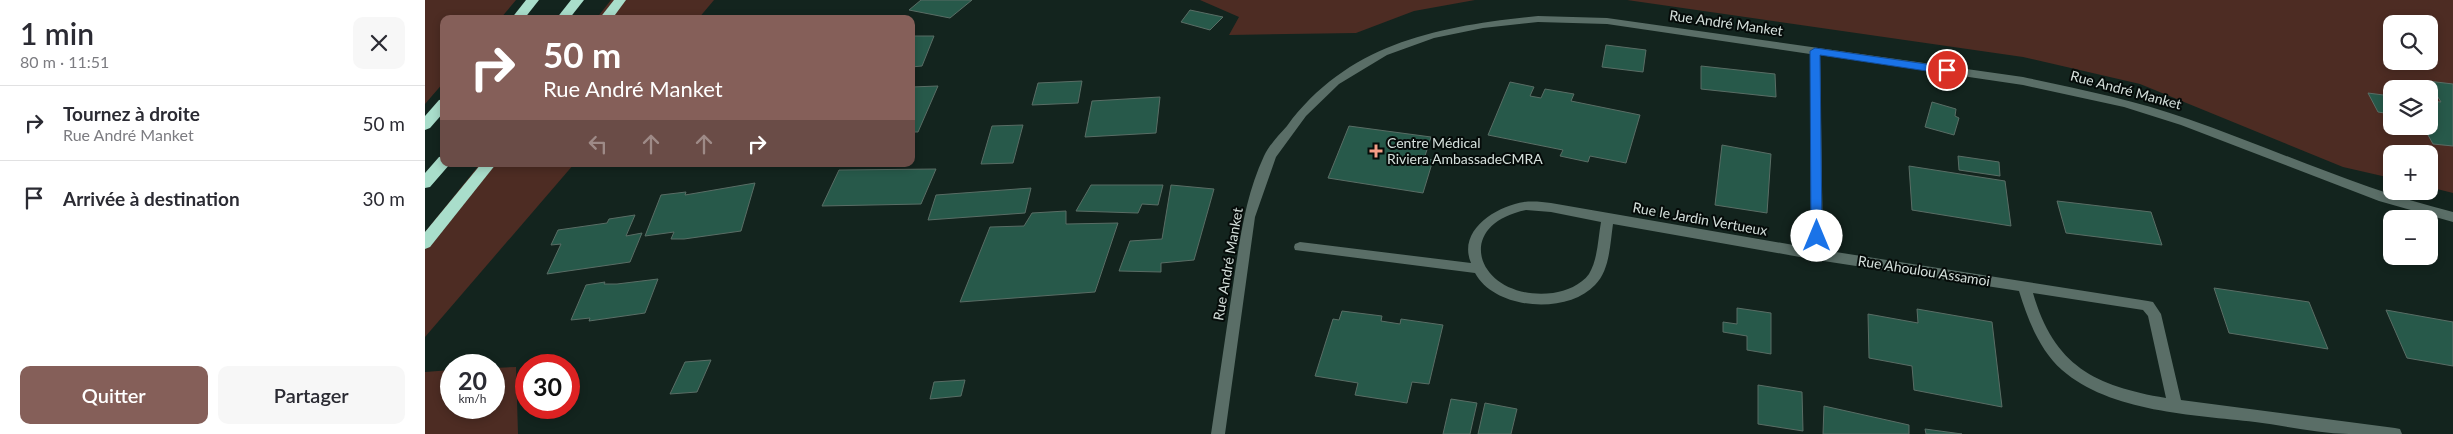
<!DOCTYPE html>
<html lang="fr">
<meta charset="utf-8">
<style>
:root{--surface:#fff;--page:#f7f7f7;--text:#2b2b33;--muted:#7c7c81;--line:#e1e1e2;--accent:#855f59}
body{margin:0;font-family:Lato,sans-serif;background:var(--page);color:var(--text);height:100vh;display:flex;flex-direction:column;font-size:19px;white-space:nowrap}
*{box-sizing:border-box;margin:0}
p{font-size:16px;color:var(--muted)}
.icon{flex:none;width:28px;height:28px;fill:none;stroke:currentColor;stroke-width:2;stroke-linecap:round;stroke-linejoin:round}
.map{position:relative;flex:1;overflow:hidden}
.panel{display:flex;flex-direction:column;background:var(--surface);width:425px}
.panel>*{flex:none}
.top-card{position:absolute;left:15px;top:15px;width:475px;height:152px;border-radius:10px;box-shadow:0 2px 8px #0003;background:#855f59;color:#fff;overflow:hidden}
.tools{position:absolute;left:1958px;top:15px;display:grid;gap:10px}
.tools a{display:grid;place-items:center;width:55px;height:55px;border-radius:10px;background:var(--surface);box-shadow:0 2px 8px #0003;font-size:25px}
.speed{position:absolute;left:15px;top:354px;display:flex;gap:10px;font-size:25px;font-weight:700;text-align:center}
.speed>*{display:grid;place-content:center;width:65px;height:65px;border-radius:50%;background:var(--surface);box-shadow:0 2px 8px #0003;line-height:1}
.speed small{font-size:12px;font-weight:400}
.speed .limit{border:8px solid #d22;background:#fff;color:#111}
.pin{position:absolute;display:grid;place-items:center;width:42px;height:42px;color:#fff;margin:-21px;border:2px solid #fff;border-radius:50%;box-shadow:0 1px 5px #0007}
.me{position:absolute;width:55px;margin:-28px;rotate:0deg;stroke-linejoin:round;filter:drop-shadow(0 0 4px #0008)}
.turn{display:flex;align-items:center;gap:18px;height:105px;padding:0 20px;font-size:22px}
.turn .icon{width:65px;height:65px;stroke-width:2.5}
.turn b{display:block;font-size:35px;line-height:42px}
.lanes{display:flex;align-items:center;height:48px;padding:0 20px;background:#0003;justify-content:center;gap:25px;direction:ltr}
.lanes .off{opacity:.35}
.round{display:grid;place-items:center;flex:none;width:52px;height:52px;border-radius:10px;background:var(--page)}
.head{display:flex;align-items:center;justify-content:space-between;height:85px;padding:0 20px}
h1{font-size:30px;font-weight:600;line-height:38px}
.action{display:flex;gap:10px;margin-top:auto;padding:10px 20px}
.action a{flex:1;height:58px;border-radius:10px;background:var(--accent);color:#fff;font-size:20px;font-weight:600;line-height:58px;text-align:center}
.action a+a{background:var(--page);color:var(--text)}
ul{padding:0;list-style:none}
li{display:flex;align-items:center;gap:15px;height:75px;padding:0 20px;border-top:1px solid var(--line)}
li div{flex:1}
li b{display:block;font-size:19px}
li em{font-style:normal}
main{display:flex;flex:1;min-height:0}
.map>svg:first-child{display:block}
.green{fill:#4d2c23;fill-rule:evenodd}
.building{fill:#27594a;stroke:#596d65}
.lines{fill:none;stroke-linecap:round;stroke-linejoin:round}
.minor{fill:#5a6e67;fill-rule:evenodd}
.highway{fill:#a9decb;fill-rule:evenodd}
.route{fill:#1a73e8;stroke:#114b97}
.poi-dot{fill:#f49e87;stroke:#050b09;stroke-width:2}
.labels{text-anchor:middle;stroke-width:4;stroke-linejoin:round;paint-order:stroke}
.street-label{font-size:14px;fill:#d5e0dc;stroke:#050b09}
.poi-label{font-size:14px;fill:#d5e0dc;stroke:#050b09;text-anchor:start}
</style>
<main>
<section class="panel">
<div class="head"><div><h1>1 min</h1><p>80 m · 11:51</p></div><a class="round"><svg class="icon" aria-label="close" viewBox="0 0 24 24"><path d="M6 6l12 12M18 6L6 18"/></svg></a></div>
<ul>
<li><svg class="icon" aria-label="right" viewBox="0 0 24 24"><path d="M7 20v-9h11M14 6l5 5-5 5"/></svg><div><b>Tournez à droite</b><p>Rue André Manket</p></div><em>50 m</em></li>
<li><svg class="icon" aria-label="arrive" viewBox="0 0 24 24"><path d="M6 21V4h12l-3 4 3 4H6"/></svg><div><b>Arrivée à destination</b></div><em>30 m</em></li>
</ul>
<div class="action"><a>Quitter</a><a>Partager</a></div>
</section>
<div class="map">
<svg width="2028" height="434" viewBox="0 0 2028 434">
<rect width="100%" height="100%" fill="#13241e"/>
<g class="green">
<polygon points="0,0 91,0 75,19 19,19 19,82 0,104"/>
<polygon points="186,0 289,0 273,19 171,19"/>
<polygon points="775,0 1050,0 989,11 931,33 804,35 814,17"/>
<path d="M1202,0H2028V193L2004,187V154H1966V178L1918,167L1715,84L1598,57ZM1966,24H2004V61H1966ZM1966,89H2004V126H1966Z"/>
<polygon points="55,164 149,164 0,337 0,232"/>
<polygon points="91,367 93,434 0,434 0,372 26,370 26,408 69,408 69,368"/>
</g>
<g class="building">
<polygon points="496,0 547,0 525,18 484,10"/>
<polygon points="765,10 798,17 785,30 756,22"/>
<polygon points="486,36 509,36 497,66 486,67"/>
<polygon points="1181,45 1221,50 1218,72 1177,67"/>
<polygon points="1276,66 1350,74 1351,97 1276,89"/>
<polygon points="657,81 653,103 607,105 613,83"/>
<polygon points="2003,81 2028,84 2028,146 2008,144 1998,126 2004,126 2004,101 2016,102"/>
<polygon points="1085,82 1109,87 1105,96 1116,98 1120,89 1149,94 1146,101 1215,115 1201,163 1165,156 1163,162 1135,156 1138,150 1063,135"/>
<polygon points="513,86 493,132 486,132 486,87"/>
<polygon points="1943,93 1966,96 1966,114 1953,112"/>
<polygon points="735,97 731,133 660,137 667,101"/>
<polygon points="1507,102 1531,109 1530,116 1534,118 1529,135 1500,127"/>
<polygon points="598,125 588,163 556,164 567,126"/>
<polygon points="924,126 1006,137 999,159 1008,160 998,193 903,178"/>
<polygon points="1297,145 1346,154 1342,213 1290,205"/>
<polygon points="1533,156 1574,162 1575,176 1534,170"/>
<polygon points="1484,166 1580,181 1586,226 1487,210"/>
<polygon points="511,169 496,204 397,206 414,170"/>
<polygon points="330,183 316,231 259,239 246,239 249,232 220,236 236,195 261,192 260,195"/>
<polygon points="666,185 738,185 733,205 717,204 713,213 651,211"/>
<polygon points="746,185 789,189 769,260 736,263 736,272 694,271 705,241 737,239"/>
<polygon points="606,188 600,213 503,220 511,195"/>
<polygon points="1632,201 1726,212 1737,245 1641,233"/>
<polygon points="641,211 641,224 693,223 670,292 535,302 565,227 599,226 607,213"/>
<polygon points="210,215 201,236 217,233 205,262 122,274 136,244 126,245 133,230 182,223 184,219"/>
<polygon points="233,279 220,313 164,321 165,318 146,320 161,285 180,282 179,284 192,284"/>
<polygon points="1789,288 1884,302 1903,349 1804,333"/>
<polygon points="1312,308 1346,313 1346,354 1322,350 1322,336 1298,332 1298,322 1312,324"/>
<polygon points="1492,309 1567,322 1577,407 1489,390 1487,366 1444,358 1443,314 1493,323"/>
<polygon points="1961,310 2028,322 2028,366 1982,358"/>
<polygon points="917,311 957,316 956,321 975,324 976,319 1018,325 1004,384 987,382 982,403 930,395 933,383 890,376 908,319 914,320"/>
<polygon points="286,360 272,392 245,394 260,362"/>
<polygon points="540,380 536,396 505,399 509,382"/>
<polygon points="1333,385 1377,392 1378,431 1333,424"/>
<polygon points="1026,399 1052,403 1045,434 1018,434"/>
<polygon points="1060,403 1092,409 1086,434 1053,434"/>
<polygon points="1399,406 1484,425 1484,434 1398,434"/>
<polygon points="1500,429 1537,434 1501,434"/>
</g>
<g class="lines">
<path class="minor" d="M1113,16L1182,18L1598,77C1654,89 1710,100 1763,119C1852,150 1937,190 2028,212V222L1954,201L1756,125L1699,107L1598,85L1395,55L1398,250L1723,301L1728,302L1736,314L1756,400L1970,428L1975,429L1977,434C1960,434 1942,434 1924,434C1893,433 1861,426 1830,422C1769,415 1685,412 1637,370C1614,349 1603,320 1594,291L1392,260L1188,224C1185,244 1185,270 1170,285C1142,315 1070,310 1050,273L870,250L869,247L870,244L875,242L1046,263C1032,230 1072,206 1099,202C1108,201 1118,202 1126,203L1386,248L1385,54L1182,24L1113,22L1058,28L1009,38L962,55L914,84L881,116L851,157L830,217L800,434H786C793,387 800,339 807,292C814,246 819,199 839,156C844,145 854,135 862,126C924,42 1015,26 1113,16ZM1101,210L1126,212L1176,222C1173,238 1173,259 1164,274C1156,285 1141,291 1128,293C1054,302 1024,226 1101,210ZM1608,293L1718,310L1723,316L1741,398C1670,386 1629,366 1608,293Z"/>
<g class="highway">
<polygon points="101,0 114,0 99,19 86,19"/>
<polygon points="146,0 159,0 144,19 131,19"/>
<polygon points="189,0 201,0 187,19 174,19"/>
<polygon points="19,99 19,112 5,128 0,130 0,116 14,100"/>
<polygon points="19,156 19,164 25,164 5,187 0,188 0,173 14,157"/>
<polygon points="56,164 71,164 5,247 0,249 0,232"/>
</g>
</g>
<polygon class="route" points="1390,48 1522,67 1527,70 1522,74 1395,55 1397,236 1392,240 1386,236 1385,51"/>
<path class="poi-dot" d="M948.5 143.5h5v5h5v5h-5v5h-5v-5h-5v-5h5z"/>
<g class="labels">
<g class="street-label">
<text transform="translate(1301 23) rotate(8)" y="5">Rue André Manket</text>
<text transform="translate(1701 90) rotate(15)" y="5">Rue André Manket</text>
<text transform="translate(1275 219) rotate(10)" y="5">Rue le Jardin Vertueux</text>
<text transform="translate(803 264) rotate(-80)" y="5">Rue André Manket</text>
<text transform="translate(1499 271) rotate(9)" y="5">Rue Ahoulou Assamoi</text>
</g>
<g class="poi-label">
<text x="962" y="148">Centre Médical<tspan x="962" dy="16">Riviera AmbassadeCMRA</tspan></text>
</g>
</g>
</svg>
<div class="tools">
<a><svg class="icon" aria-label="search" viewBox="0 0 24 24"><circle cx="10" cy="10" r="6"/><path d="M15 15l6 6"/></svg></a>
<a><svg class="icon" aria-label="layers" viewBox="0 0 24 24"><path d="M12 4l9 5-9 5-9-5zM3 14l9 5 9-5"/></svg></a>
<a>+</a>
<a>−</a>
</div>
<div class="speed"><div>20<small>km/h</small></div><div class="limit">30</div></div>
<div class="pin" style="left:1522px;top:70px;background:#d93025"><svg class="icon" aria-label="arrive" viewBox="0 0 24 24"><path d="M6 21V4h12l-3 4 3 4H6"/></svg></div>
<svg class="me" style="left:1392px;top:236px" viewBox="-20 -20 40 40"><circle r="19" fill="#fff"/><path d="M0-13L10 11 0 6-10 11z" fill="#1a73e8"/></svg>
<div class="top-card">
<div class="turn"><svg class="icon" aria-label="right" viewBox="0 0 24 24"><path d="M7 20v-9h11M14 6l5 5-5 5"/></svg><div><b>50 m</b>Rue André Manket</div></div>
<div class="lanes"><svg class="icon off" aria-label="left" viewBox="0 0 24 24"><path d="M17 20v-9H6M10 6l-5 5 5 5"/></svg><svg class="icon off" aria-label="ahead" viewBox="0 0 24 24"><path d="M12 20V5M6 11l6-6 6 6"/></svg><svg class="icon off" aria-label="ahead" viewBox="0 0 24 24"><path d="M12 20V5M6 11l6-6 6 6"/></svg><svg class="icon" aria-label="right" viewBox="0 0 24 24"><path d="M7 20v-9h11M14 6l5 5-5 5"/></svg></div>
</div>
</div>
</main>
